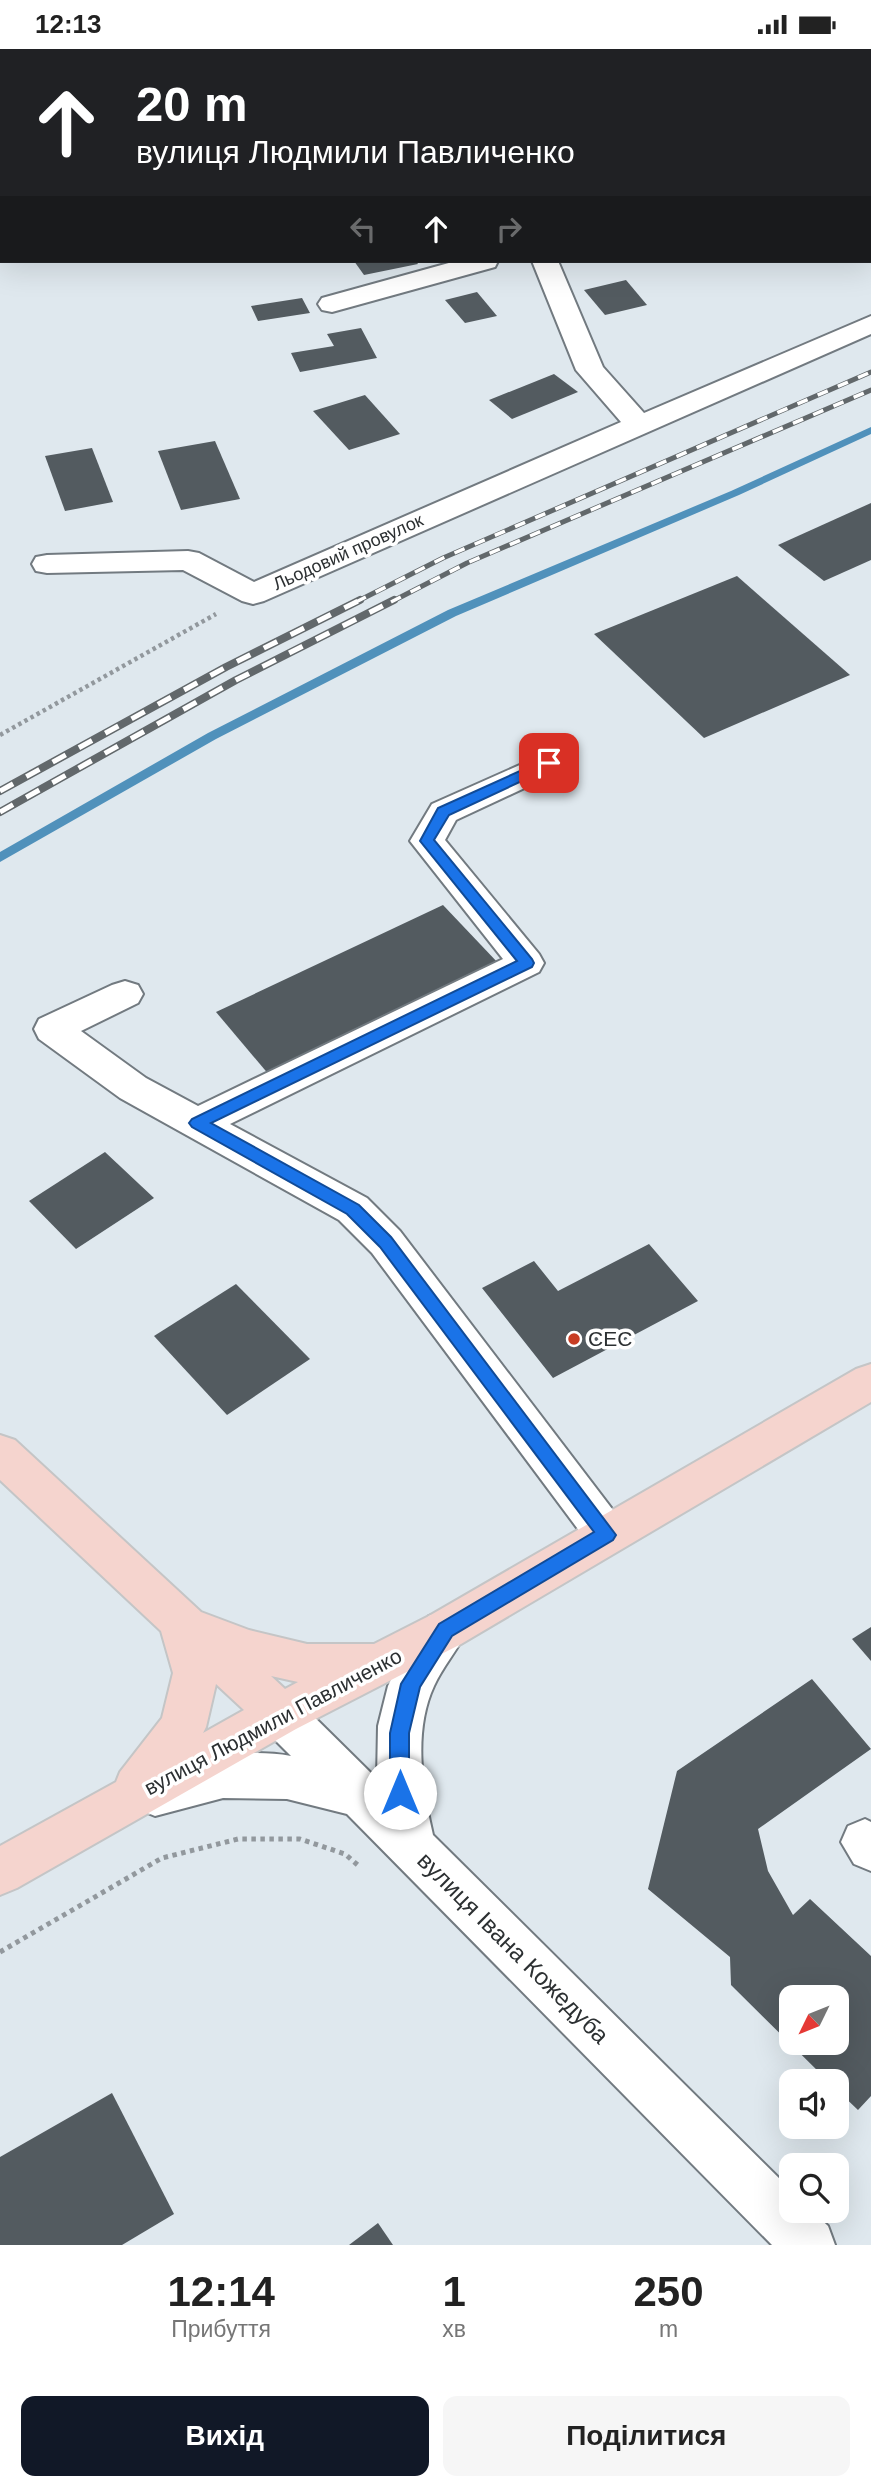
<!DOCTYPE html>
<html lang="uk">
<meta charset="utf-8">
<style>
:root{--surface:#fff;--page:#f6f6f6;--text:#222;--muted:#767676;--accent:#111827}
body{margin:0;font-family:Arial,sans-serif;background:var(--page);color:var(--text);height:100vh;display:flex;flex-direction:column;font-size:26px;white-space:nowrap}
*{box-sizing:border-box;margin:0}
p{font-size:23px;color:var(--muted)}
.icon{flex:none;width:38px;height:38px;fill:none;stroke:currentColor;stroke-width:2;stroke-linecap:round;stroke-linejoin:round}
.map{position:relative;height:2196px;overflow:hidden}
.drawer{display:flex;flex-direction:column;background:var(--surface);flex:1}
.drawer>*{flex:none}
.banner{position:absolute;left:0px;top:0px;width:872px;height:214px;box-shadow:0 7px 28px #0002;background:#202124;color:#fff;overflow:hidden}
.needle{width:46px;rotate:227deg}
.fabs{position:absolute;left:779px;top:1936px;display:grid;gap:14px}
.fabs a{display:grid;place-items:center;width:70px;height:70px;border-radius:14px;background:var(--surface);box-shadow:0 7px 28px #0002;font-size:35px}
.pin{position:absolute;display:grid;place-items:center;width:60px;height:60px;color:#fff;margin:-30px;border-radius:14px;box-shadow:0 4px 10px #0006}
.me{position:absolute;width:77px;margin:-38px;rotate:0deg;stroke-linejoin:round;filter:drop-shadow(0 0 5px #0008)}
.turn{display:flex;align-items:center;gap:24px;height:147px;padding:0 21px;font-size:32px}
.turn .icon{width:91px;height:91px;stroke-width:2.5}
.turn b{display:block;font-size:49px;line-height:60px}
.lanes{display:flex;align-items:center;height:66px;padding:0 21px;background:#0003;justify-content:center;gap:35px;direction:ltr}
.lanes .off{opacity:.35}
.eta{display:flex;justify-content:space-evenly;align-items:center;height:119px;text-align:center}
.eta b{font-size:42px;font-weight:700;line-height:49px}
.action{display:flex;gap:14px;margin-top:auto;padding:14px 21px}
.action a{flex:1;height:80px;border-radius:14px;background:var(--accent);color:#fff;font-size:28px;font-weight:700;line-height:80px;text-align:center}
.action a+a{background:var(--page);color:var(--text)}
.status{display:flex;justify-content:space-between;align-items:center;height:49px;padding:0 35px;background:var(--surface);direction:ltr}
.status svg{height:19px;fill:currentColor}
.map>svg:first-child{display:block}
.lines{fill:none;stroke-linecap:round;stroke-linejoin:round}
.stream{fill:#5091bb;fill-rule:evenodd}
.building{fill:#535b60;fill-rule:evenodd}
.minor-casing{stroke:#727a80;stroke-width:4}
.major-casing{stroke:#c4c5c6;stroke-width:4}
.path-far1{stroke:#92989d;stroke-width:4.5;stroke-dasharray:3.5 3.5;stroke-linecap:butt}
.path{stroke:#92989d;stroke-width:5;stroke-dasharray:4.5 4.5;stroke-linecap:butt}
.minor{fill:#fff;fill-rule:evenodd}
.major{fill:#f5d4ce;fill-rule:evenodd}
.rail-far1-casing{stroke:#62686b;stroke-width:5}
.rail-casing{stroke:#62686b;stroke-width:8}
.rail-far1{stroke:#fff;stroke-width:3.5;stroke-dasharray:11;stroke-linecap:butt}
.rail{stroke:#fff;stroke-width:5;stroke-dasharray:15;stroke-linecap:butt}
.route{fill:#1a73e8;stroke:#114b97;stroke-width:2}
.poi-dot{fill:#c83d24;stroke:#fff;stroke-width:2.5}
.labels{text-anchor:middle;stroke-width:7;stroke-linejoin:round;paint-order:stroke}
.far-street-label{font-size:18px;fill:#2c3032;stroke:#fff}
.poi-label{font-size:21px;fill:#2c3032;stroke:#fff;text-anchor:start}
.street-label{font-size:21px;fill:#2c3032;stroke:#fff}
.near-street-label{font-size:24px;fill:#2c3032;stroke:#fff}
</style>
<div class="status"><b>12:13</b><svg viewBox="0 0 49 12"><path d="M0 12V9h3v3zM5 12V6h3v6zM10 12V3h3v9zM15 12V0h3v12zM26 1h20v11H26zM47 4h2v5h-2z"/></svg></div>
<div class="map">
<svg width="871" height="2196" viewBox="0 0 871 2196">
<rect width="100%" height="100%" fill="#dfe8ee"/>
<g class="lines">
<polygon class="stream" points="871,378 871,385 739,446 456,567 216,690 0,813 0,803 208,684 448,561 731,442"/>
</g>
<g class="building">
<polygon points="354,212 416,212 418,215 364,226"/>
<polygon points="626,231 647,256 605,266 584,241"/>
<polygon points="477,243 497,267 465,274 445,251"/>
<polygon points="302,249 310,264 258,272 251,257"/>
<polygon points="361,279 377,309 300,323 291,304 334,297 327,285"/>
<polygon points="554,325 578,343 512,370 489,351"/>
<polygon points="365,346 400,385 349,401 313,362"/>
<polygon points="215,392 240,450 181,461 158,402"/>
<polygon points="92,399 113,453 65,462 45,407"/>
<polygon points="871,454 871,511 824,532 778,496"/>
<polygon points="737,527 850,626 704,689 594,585"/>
<polygon points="443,856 499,915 270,1027 216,963"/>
<polygon points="105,1103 154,1149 76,1200 29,1152"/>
<polygon points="649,1195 698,1252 553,1329 482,1239 534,1212 558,1242"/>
<polygon points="236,1235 310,1310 227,1366 154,1287"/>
<polygon points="871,1578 871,1612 852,1590"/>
<path d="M812,1630L871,1700L758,1780L768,1822L793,1866L810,1850L871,1907V2047L858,2061L836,2040V2032H828L731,1936L730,1908L648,1840L677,1722ZM791,1948H836V1993H791Z"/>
<polygon points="112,2044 174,2165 122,2196 0,2196 0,2108"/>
<polygon points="378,2174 393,2196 349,2196"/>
</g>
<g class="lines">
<g class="minor-casing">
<g id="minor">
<polygon points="62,0 86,0 87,2 63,2"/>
<polygon points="449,0 473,0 474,2 450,2"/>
<polygon points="720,0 745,0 746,2 721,2"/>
<polygon points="870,115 871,116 871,132 870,131"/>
<polygon points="456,212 498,212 495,218 332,263 322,261 318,255 322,249"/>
<polygon points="532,212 558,212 603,318 644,364 871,267 871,285 264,552 253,555 242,552 183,521 47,524 36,522 32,515 36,508 47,506 188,502 199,504 254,533 621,373 576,321"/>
<polygon points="549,703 561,706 566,714 561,722 456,771 445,791 539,905 544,914 539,923 230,1075 367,1149 400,1182 622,1473 629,1486 622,1499 607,1505 592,1499 372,1204 339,1171 120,1049 39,990 34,980 39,970 112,936 125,932 138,936 143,945 138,954 81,982 146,1029 198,1057 503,910 410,792 432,755"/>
<path d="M445,1561L461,1567L467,1581C458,1601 443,1617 434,1637C413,1682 422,1739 433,1786L791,2141V2161H811L828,2177L835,2196H772L347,1765L287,1750L223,1749L155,1767L138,1760L132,1745L138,1730C186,1711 240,1698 291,1707L264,1680L257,1665L264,1650L280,1644L296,1650L377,1730L378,1677L388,1637L402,1608L429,1567Z"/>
<polygon points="865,1770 871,1773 871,1822 854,1815 841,1793 848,1777"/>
</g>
</g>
<g class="major-casing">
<path id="major" d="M871,1315V1353L461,1595L296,1680L17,1839L0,1846V1797L116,1733L120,1723L162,1669L173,1624L161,1582L0,1431V1386L15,1391L201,1563L249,1581L307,1595H374L429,1567L856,1320ZM271,1627L298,1633L285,1640ZM216,1635L244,1661L203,1684L206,1678Z"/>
</g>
<polyline class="path-far1" points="0,686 216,565"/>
<polyline class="path" points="0,1903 162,1809 238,1790 300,1790 345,1805 360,1818"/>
<use href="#minor" class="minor"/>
<use href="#major" class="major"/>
<g class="rail-far1-casing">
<g id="rail-far1">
<polyline points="356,553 443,509 871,323"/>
<polyline points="391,553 467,514 871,341"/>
</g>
</g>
<g class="rail-casing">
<g id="rail">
<polyline points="0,742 226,618 360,551"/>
<polyline points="0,763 236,631 394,551"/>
</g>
</g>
<use href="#rail-far1" class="rail-far1"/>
<use href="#rail" class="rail"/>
</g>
<polygon class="route" points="549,709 554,711 554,717 449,766 434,791 532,910 534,914 532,918 211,1074 359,1156 391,1188 616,1486 613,1491 452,1587 420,1638 409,1684 409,1744 406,1751 400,1753 393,1751 390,1744 390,1684 401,1635 439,1575 594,1483 380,1198 347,1165 192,1078 189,1074 192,1070 517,912 420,792 438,759"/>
<circle class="poi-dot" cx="574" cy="1290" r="7"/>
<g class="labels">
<g class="far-street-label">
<text transform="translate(348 503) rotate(-24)" y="6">Льодовий провулок</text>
</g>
<g class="poi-label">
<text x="588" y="1297">СЕС</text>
</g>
<g class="street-label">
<text transform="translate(273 1673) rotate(-28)" y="7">вулиця Людмили Павличенко</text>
</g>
<g class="near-street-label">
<text transform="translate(513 1899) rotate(45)" y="8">вулиця Івана Кожедуба</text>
</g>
</g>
</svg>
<div class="fabs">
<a><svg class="needle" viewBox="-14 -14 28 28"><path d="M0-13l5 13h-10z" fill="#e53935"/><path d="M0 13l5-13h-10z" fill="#767676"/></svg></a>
<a><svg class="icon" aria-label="sound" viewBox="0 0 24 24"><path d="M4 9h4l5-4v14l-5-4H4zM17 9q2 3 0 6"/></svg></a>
<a><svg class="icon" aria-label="search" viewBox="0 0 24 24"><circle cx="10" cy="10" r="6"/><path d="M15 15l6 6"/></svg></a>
</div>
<div class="pin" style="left:549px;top:714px;background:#d93025"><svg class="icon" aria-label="arrive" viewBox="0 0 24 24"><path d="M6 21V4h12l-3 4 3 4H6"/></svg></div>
<svg class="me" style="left:400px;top:1744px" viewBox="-20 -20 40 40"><circle r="19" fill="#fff"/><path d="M0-13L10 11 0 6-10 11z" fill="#1a73e8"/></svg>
<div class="banner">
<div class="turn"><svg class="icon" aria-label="ahead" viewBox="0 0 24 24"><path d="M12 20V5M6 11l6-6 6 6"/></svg><div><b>20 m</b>вулиця Людмили Павличенко</div></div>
<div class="lanes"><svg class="icon off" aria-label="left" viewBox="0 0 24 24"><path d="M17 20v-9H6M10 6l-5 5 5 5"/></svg><svg class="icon" aria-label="ahead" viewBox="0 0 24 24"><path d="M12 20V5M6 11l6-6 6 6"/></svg><svg class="icon off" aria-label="right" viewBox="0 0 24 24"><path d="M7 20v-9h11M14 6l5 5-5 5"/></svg></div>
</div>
</div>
<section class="drawer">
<div class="eta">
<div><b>12:14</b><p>Прибуття</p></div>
<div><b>1</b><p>хв</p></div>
<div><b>250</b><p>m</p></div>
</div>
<div class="action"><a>Вихід</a><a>Поділитися</a></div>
</section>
